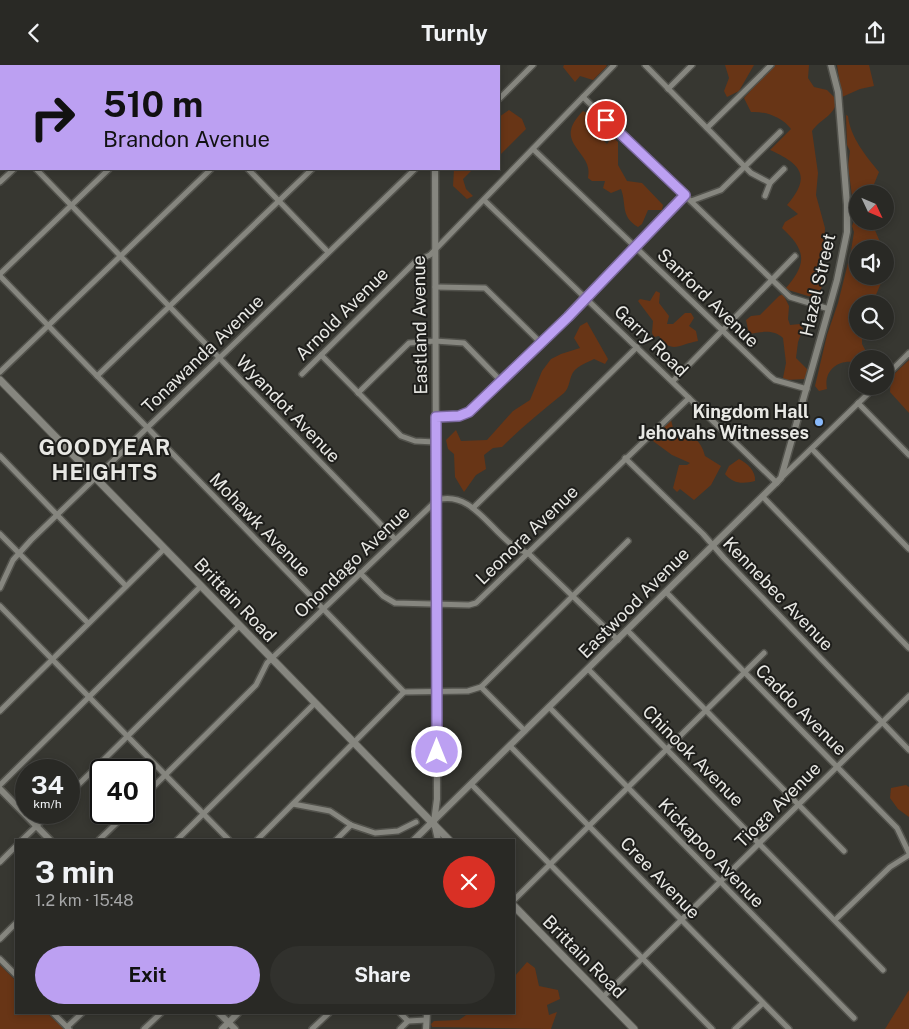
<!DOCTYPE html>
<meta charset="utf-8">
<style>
:root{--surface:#292925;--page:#31312d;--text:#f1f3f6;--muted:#a5a6a7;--line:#454542;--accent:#bca0f2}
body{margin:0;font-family:"Public Sans",sans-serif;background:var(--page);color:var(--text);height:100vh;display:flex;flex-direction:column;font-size:19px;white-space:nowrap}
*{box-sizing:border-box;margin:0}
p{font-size:16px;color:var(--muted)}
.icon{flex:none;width:28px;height:28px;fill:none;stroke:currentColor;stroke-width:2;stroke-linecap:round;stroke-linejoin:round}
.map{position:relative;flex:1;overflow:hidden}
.side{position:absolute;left:15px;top:774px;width:500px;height:175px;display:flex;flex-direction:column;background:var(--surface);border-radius:0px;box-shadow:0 2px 8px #0003,0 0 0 1px var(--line)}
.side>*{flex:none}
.hud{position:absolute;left:0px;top:0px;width:500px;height:105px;box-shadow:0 2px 8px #0003,0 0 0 1px var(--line);background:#bca0f2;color:#111;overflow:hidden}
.needle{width:32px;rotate:134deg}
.buttons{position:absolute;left:849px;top:120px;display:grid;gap:10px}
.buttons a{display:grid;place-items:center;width:45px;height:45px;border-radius:50%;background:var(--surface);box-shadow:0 2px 8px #0003,0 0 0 1px var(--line);font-size:25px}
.speed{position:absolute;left:15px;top:694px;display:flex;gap:10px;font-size:25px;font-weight:700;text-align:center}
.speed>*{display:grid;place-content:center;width:65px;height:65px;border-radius:50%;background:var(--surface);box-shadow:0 2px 8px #0003,0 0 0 1px var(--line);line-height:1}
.speed small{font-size:12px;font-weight:400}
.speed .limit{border:2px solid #111;border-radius:8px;background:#fff;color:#111}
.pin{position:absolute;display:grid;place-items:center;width:42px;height:42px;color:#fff;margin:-21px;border:2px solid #fff;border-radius:50%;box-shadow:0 1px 5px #0007}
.me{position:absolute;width:55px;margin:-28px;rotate:0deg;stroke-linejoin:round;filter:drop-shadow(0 0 4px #0008)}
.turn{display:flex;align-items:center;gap:18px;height:105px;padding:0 20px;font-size:22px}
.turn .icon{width:65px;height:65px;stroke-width:2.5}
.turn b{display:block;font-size:35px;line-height:42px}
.round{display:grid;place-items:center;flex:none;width:52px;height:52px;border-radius:26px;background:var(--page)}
.head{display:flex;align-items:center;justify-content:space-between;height:85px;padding:0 20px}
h1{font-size:30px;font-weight:700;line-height:38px}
.cta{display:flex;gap:10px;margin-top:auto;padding:10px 20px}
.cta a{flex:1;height:58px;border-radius:30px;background:var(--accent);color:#111;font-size:20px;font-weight:700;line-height:58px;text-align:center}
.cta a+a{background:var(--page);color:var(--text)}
header{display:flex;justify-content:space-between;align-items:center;height:65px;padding:0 20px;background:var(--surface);font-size:22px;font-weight:700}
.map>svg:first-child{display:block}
.green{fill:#683516}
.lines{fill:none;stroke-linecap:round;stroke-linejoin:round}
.minor-casing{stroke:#53534d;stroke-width:8}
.tertiary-casing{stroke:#53534d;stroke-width:9}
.secondary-casing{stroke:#53534d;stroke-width:9}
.minor{stroke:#86867f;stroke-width:5}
.tertiary{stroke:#86867f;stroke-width:6}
.secondary{stroke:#86867f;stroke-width:7}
.route-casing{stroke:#7a689d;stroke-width:12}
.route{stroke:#bca0f2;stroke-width:9}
.poi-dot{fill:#89bafc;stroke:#1e1e1b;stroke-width:2}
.labels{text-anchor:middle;stroke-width:4;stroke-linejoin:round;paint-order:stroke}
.street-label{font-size:18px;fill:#e8e8e4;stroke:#1e1e1b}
.poi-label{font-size:18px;font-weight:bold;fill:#e8e8e4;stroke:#1e1e1b;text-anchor:end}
.district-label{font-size:22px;font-weight:bold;letter-spacing:1px;fill:#e8e8e4;stroke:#1e1e1b}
</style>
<header><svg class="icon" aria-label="back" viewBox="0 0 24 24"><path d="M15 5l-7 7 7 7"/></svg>Turnly<svg class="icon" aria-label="share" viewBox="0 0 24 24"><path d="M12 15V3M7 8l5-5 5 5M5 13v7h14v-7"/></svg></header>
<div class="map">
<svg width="909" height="964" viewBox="0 0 909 964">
<rect width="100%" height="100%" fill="#373731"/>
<g class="green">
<polygon points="564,0 606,0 607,1 593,15 580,11 575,17 563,2"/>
<polygon points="725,0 754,0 739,26 727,32 724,26 729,13"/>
<path d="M773,0H809L808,13L814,22L827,25L837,35C834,52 821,53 812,66L818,108L816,130L825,163L824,180L821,194L825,211L818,234L785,224C807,199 807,186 782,163L785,157L798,149L787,140C812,111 801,99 770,85L791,64C782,52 765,46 751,47L744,33Z"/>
<polygon points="837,0 869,0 874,21 860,24 842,32"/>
<polygon points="509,45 522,54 526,64 499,91 499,52"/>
<path d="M583,46L590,50L593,70L599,71L607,79L612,72L618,77V100L627,116L642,118L663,140L662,145H648L642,159L638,162C620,151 627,140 621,124L611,128L603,123L605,116H592L588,113C595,86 550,79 583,46Z"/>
<path d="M846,50L848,51C850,72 866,91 879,107L870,129H858V156H871L883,184H858V211H884L872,239H858V266H868V270L862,272V279L870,294H858L857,298C841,293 823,304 827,324L819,326L815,321L827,270L838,238L851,186L854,167L852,161L855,153L848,101L850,86L847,80Z"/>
<polygon points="454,104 473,104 463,114 466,124 473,131 467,134 453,121"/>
<path d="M656,226L660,228L659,238L669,251L667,259H673L685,248H691L694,253L689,261L696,266L698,276C680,279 671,290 659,271L654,272L652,268L653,256L638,236L640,234L650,236Z"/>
<path d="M783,229L789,241L788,254L790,260L800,259L803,264L798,277L796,293L808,305L805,314L787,315L783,313L786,298L783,273C773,264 761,267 749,269L746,255L751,251L760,250L779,231Z"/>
<path d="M587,257L608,294L605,299L594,294C588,297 578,301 574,306C569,312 570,323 564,328C543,345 522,362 502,382L493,383L484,390L486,404L476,410L464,427L455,412L454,389L448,384L446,375L456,365L461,376L487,375L513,346L530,335L542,306L551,294L561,289L580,283L574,273L580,261Z"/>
<polygon points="909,295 909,348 890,327 891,312"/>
<path d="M671,355L673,363C689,367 701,374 705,391L721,401L711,420L694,435L680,424L677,427L673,423L679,400H687L690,398L672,390L653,376L657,368Z"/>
<path d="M739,394C747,398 756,406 755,416C743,419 733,419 725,409L729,401Z"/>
<polygon points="906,720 909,722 909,752 898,744 890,733 891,723"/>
<polygon points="527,897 535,903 539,921 558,925 560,934 547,940 549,950 557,947 551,964 432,962 431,959 434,956 459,955 469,948 514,948 514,912"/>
<polygon points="0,900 16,916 16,948 47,948 64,964 0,964"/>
<polygon points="909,925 909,964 885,964"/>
</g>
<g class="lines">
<g class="minor-casing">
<g id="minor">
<polyline points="147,0 149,1"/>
<polyline points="387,0 388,1"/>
<polyline points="645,0 751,108 770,118"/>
<polyline points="38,1 40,0"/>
<polyline points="118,1 119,0"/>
<polyline points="215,1 216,0"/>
<polyline points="317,1 318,0"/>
<polyline points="419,1 420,0"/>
<polyline points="453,1 454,0"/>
<polyline points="668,24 692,0"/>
<polyline points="583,32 790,232 829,244"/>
<polyline points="499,34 533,0"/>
<polyline points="0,39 1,38"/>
<polyline points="707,63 771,0"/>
<polyline points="533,84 770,311 775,315 807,324"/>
<polyline points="36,104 395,474"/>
<polyline points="248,104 328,187"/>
<polyline points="0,117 14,104"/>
<polyline points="765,131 770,118 784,104"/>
<polyline points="484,135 777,418"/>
<polyline points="691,136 721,125 780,67"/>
<polyline points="0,209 109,104"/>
<polyline points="0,211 404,627 468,626 481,622 628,476"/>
<polyline points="435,222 485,223 541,278"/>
<polyline points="321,290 401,371 415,376 435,377"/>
<polyline points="0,307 211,104"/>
<polyline points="302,309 415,197 430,190 614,0"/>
<polyline points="97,311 312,104"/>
<polyline points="885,312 909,288"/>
<polyline points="673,316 795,191"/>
<polyline points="358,328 409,278 435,276 464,278 501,316"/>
<polyline points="858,338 909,390"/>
<polyline points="436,352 459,351 469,347 568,252 685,131"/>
<polyline points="812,384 909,484"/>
<polyline points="0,391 126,521"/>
<polyline points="625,393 703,469 724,493 909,685"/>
<polyline points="781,413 876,321"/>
<polyline points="763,432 909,583"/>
<polyline points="473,443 637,282"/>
<polyline points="0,469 88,558"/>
<polyline points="360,508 383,531 395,538 469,540 476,538 689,333"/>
<polyline points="0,523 13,495 31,475 415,104"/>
<polyline points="666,527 897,763 909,788"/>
<polyline points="0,541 229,775"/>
<polyline points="627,565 844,786"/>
<polyline points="588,604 883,905"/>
<polyline points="481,622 525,666"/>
<polyline points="549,642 854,953"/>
<polyline points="0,646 164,484"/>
<polyline points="510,681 789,964"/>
<polyline points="471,719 712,964"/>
<polyline points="0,720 200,522"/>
<polyline points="69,729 239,561"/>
<path d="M144,731L256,620L267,598L437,435C477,424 494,478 528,488L618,575"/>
<polyline points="293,739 330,746 351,760 375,768 398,766 416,757"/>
<polyline points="22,775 50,748"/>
<polyline points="99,775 127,748"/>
<polyline points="177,775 315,638"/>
<polyline points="257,775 404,627"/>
<polyline points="336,775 351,760"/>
<polyline points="0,797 16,781"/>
<polyline points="514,835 764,588"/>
<polyline points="835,855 890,802 909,790"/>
<polyline points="0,874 16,858"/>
<polyline points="0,894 16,910"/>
<polyline points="603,932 909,631"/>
<polyline points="53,948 69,964"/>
<polyline points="400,948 408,956 426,955"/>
<polyline points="67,962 82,948"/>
<polyline points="144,964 161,948"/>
<polyline points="312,964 329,948"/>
<polyline points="400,964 408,956"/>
<polyline points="735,964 763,938"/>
</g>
</g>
<g class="tertiary-casing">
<g id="tertiary">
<polyline points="436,0 436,1"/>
<polyline points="435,104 437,734 434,757 438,775"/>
<polyline points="0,724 50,775"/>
<polyline points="414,775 781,413 837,215 847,167 847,140 838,27 831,0"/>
<polyline points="219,948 235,964"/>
<polyline points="222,964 238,948"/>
<polyline points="426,964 427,948"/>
</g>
</g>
<g class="secondary-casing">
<g id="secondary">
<polyline points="0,315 449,775"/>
<polyline points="514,841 634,964"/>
</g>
</g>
<use href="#minor" class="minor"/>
<use href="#tertiary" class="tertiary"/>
<use href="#secondary" class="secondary"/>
</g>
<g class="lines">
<g class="route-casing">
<polyline id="route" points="437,687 436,352 459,351 469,347 568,252 685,130 606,55"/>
</g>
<use href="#route" class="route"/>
</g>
<circle class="poi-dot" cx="819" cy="357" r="5"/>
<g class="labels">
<g class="street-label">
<text transform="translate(818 220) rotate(-77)" y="6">Hazel Street</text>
<text transform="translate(708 233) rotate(44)" y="6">Sanford Avenue</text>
<text transform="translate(342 249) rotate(-45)" y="6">Arnold Avenue</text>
<text transform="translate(420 260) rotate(-91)" y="6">Eastland Avenue</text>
<text transform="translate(651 276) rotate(44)" y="6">Garry Road</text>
<text transform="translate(203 289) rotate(-44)" y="6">Tonawanda Avenue</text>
<text transform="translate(288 344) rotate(46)" y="6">Wyandot Avenue</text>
<text transform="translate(260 460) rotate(46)" y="6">Mohawk Avenue</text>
<text transform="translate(527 470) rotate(-44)" y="6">Leonora Avenue</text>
<text transform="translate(352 497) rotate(-44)" y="6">Onondago Avenue</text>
<text transform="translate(778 529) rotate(46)" y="6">Kennebec Avenue</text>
<text transform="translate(235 535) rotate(46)" y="6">Brittain Road</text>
<text transform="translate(634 538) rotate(-45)" y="6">Eastwood Avenue</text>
<text transform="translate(801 645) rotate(45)" y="6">Caddo Avenue</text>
<text transform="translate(693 691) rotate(45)" y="6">Chinook Avenue</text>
<text transform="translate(778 740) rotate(-45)" y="6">Tioga Avenue</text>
<text transform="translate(711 788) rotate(46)" y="6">Kickapoo Avenue</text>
<text transform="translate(660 813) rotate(46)" y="6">Cree Avenue</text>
<text transform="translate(584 892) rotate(45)" y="6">Brittain Road</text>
</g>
<g class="poi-label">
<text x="809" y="353">Kingdom Hall<tspan x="809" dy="21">Jehovahs Witnesses</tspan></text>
</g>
<g class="district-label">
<text x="105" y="390">GOODYEAR<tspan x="105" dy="25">HEIGHTS</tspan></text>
</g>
</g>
</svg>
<div class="buttons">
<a><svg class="needle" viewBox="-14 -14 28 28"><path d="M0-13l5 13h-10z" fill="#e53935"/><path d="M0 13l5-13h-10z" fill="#a5a6a7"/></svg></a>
<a><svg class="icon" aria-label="sound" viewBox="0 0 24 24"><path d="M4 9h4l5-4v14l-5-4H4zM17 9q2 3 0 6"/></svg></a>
<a><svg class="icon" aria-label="search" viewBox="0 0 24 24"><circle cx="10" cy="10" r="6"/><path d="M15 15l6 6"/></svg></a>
<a><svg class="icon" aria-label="layers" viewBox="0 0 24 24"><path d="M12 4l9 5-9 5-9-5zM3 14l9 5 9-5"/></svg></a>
</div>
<div class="speed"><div>34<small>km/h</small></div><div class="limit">40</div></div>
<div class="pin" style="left:606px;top:55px;background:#d93025"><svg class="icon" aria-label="arrive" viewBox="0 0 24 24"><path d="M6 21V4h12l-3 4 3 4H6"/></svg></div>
<svg class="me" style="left:437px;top:687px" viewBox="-20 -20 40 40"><circle r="17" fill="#bca0f2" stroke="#fff" stroke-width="3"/><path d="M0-11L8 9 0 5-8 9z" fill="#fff"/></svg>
<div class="hud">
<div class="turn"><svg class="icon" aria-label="right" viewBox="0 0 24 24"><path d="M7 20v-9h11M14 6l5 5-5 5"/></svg><div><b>510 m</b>Brandon Avenue</div></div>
</div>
<section class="side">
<div class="head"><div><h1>3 min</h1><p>1.2 km · 15:48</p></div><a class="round" style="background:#d93025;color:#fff"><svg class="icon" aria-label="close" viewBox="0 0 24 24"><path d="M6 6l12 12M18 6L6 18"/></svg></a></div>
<div class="cta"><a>Exit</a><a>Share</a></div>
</section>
</div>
